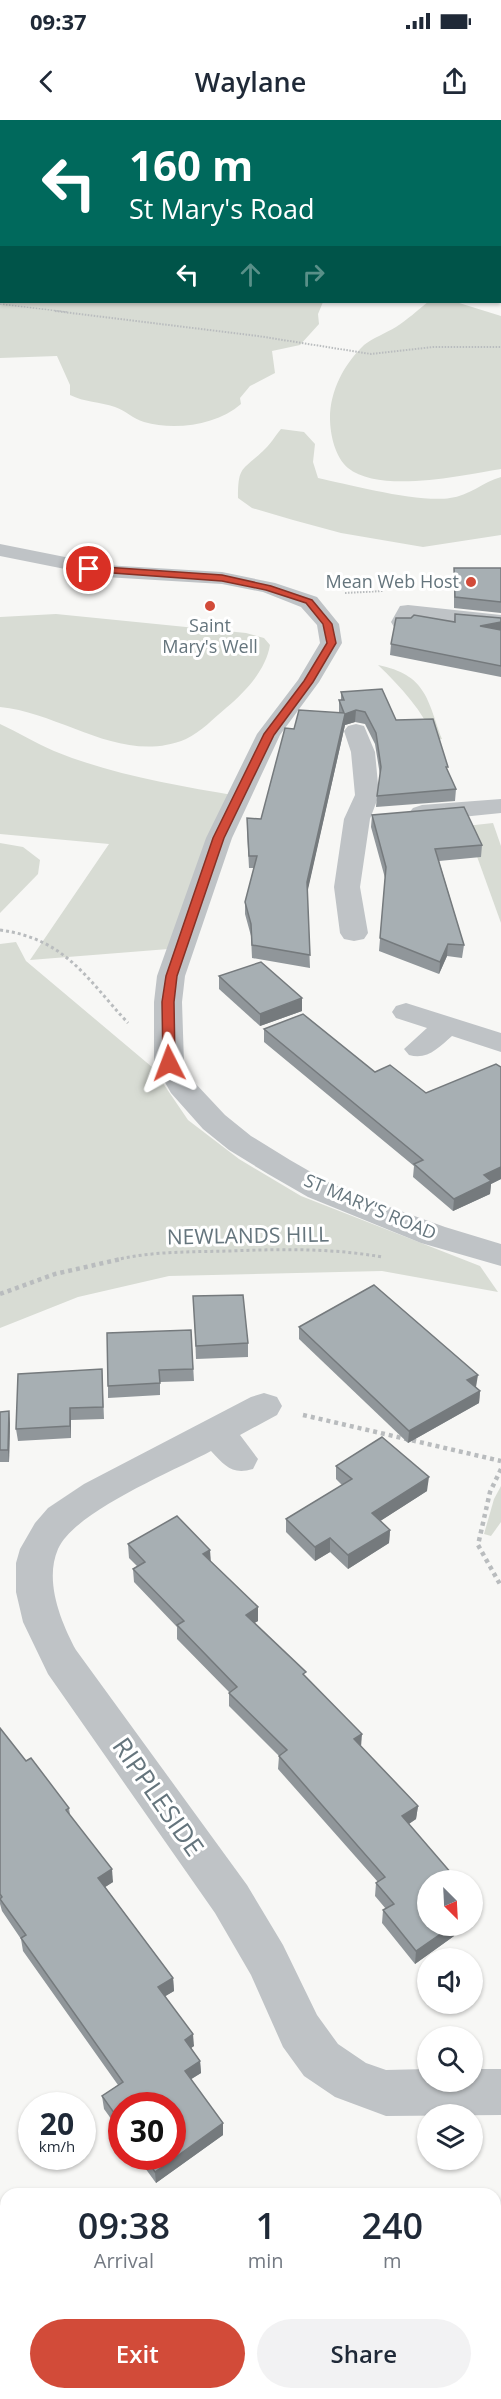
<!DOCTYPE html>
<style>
:root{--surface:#fff;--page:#f2f2f3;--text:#1f2937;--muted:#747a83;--accent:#d24b39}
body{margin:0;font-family:"Open Sans",sans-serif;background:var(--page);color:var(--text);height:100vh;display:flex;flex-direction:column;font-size:22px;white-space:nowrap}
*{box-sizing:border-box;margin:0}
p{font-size:20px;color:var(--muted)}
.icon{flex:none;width:33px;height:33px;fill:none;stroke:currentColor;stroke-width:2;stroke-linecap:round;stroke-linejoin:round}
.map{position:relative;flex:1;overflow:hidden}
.drawer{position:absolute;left:0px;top:2068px;width:501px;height:212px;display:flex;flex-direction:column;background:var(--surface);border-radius:18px 18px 0 0;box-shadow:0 2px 4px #0004}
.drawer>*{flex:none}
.hud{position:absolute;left:0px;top:0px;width:501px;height:183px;box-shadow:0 2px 4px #0004;background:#00695c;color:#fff;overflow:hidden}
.needle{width:39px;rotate:156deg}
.buttons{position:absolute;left:417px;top:1750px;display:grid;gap:12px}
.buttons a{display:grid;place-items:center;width:66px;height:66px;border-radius:50%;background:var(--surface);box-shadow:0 2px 4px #0004;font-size:30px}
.speed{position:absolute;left:18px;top:1972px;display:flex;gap:12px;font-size:30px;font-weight:700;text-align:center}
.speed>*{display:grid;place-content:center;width:78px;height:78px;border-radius:50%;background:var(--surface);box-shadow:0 2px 4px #0004;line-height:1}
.speed small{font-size:15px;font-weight:400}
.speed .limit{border:9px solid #d22;background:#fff;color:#111}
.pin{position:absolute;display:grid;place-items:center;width:51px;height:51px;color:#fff;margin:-26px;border:3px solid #fff;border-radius:50%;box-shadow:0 2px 6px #0007}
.me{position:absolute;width:66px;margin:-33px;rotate:357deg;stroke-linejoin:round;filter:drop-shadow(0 0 4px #0008)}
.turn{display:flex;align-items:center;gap:21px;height:126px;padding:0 30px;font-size:27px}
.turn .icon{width:78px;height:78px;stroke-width:2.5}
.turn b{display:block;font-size:42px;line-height:51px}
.lanes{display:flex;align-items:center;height:57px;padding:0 30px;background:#0003;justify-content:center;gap:30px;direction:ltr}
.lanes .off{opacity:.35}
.eta{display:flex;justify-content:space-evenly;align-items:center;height:102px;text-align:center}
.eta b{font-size:36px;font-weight:600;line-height:42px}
.action{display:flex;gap:12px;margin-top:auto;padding:12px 30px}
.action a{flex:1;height:69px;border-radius:36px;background:var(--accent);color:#fff;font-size:24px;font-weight:600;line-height:69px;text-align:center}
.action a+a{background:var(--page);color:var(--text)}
.status{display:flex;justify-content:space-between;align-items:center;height:42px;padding:0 30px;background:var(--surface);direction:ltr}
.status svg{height:16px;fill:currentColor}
header{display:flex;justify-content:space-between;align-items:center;height:78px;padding:0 30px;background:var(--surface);font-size:27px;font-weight:600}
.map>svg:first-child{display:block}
.green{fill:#d8dcd4}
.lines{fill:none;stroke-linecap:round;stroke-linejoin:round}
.stream{fill:#b7c3c6;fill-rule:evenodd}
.path-far3{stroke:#b9bcbe;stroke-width:1.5;stroke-dasharray:1.5 1.5;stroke-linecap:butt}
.path-far2{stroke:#b9bcbe;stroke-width:2;stroke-dasharray:1.5 1.5;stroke-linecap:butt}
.path-far1{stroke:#b9bcbe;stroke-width:3;stroke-dasharray:3 3;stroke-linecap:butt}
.path{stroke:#b9bcbe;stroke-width:4.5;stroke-dasharray:4 4;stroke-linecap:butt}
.minor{fill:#bfc3c6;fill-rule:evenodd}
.wall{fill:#90969a}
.shaded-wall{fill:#757a7d}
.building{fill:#a7afb3;stroke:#757a7d;stroke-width:1.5}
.route{fill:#d24b39;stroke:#883125;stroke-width:1.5}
.poi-dot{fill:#d24b39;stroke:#fff;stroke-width:2}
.labels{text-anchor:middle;stroke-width:6;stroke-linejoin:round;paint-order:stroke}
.far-poi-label{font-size:18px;fill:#65757d;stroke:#fff;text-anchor:end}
.far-street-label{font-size:18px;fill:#65757d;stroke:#fff}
.street-label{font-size:21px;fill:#65757d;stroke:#fff}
.near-street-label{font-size:26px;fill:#65757d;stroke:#fff}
</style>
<div class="status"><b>09:37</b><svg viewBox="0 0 49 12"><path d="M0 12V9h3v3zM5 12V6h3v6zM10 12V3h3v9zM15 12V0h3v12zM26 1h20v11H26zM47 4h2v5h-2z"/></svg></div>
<header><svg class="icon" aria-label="back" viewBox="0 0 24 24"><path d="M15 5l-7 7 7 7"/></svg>Waylane<svg class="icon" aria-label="share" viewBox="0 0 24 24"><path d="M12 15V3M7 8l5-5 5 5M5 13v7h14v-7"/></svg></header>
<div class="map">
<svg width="501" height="2279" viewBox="0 0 501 2279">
<rect width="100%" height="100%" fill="#f7f7f5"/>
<g class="green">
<polygon points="0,0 501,0 501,34 500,2 2,2 1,5"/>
<path d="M0,89L2,182H323L318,194L319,204L300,225L272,231L275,253L250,266L240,278L241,284C217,305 175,311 144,302C133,299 125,290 115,287C100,282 84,282 70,275V265L57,236L0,238Z"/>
<path d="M428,182H456L501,196V349C464,355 380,374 348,348C335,337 330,314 330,298C330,271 344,244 364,225C373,218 386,213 396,207C407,200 418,190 428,182Z"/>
<path d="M281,309L304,312L315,324L313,342L318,358C350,365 419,383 450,378C469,376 483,362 501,357V415L423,427L341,413L293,400L252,388L238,378C238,346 242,351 263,331C270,325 275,316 281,309Z"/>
<path d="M56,494L246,513L264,518L270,525C266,550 245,572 226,588C214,598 201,612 186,619C122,646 63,593 0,587V497Z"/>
<path d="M378,545C426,555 427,578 442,619L435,620C423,591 401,567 378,545Z"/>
<path d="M0,604C18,612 35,623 54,631C113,655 175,665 238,676L181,828L30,840L109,724L0,714Z"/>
<polygon points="493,703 501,726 501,803 466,706"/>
<polygon points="0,723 23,727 40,740 38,754 0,793"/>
<polygon points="16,822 26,841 152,947 188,1000 239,1039 301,1076 480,1146 498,1172 382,1151 169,1156 78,1177 0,1208 0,824"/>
<polygon points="501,1366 501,1402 491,1416 484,1414 494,1379"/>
</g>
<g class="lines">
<rect class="stream" x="0" y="81" width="2" height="4"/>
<g class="path-far3">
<polyline points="298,2 300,0"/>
<polyline points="0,184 67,192"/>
</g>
<g class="path-far2">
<polyline points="55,191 258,216 371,234 433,227 501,227"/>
<polyline points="345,473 383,471"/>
</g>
<g class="path-far1">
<path d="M0,810C66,819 86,858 128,903"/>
<path d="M115,1140C153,1131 191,1132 230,1131C281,1129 331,1128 382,1137"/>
</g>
<g class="path">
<polyline points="0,1174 55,1154 121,1139"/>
<polyline points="303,1295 501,1341"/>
<polyline points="501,1349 490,1372 478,1425 501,1466"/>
</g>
<g class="minor">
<polygon points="0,424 105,445 222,452 275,463 317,477 339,504 342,523 319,562 280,615 232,718 185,856 182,882 184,943 195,963 225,995 251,1016 290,1040 330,1063 384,1085 445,1107 501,1124 501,1146 421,1123 362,1099 308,1077 268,1054 229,1030 203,1009 171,973 154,943 154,882 157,856 206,718 257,614 298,560 320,523 317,505 301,487 263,472 222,464 105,457 0,436"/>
<polygon points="408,485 501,495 501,507 415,498 410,507 394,507 391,502 400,486"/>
<polygon points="356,604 364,606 375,632 379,675 370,699 360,767 368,813 364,819 354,821 344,819 340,813 334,767 344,699 355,675 351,632 344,611 348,606"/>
<polygon points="501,679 501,693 422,701 413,698 409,693 413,688 422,685"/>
<path d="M406,883L501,913V932L452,916C438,928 428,940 409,935L404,929L427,908L396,898L392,892L396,886Z"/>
<path d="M264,1273L277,1277L282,1286L277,1295L240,1315L258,1339L253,1349C232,1355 225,1346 211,1331C174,1351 75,1391 58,1429C44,1461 61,1502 76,1530L247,1765L283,1825L317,1895L338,1924L366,1943L386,1950L428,1949V1962H472V1949H501V1995L386,1996L335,1977L304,1956L283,1927L251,1855L215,1793L48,1554L23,1502L16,1472V1443L20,1429L35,1403L48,1388L84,1364L251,1277Z"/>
<polygon points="244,2274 298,2274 299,2279 245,2279"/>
</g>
</g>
<g class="wall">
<polygon points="454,448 501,448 501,493 454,488"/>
<polygon points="455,494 501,498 501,557 390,535 391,524 454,502"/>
<polygon points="341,572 396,600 447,651 456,669 455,681 376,687 377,676 380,655 375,624 365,604 355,602 345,605 307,772 310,848 252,838 251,816 245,794 245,782 254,748 249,748 247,710 261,699 294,609 339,592 339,580 341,580"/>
<polygon points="372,695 482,725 481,737 439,741 464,825 462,838 447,836 439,854 379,831 385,758 371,707"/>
<polygon points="219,856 302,891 260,906 219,869"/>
<polygon points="264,909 375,952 426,973 501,947 501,1059 491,1064 490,1074 453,1091 413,1057 414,1046 264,922"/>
<polygon points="194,1190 248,1223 248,1237 196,1239"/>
<polygon points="299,1207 476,1267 480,1271 479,1283 408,1323 299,1219"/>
<polygon points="191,1210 194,1261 160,1262 160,1275 108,1278 108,1266"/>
<polygon points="102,1249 104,1299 71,1300 71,1318 18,1321 16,1309"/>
<polygon points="9,1291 10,1304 9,1342 0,1342 0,1292"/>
<polygon points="336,1346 427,1371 380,1401 390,1410 389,1423 348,1449 330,1432 315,1441 286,1412 286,1399 342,1365 336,1359"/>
<polygon points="128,1424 211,1442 258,1487 258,1501 254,1503 306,1557 361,1627 418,1686 416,1699 409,1704 428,1806 456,1806 454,1816 415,1844 382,1803 383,1790 386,1789 375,1776 376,1763 378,1762 278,1649 279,1636 229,1586 229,1572 177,1519 177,1507 134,1462 133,1449 137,1446 129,1438"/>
<polygon points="0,1608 26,1641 69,1688 70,1695 113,1762 105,1767 173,1858 174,1871 165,1876 194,1926 191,1928 200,1941 201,1953 191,1959 223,2015 156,2063 137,2037 172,2037 122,1986 122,2014 104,1989 102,1976 118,1965 23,1831 21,1819 2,1791 0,1784"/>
</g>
<g class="shaded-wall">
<polygon points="501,502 501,512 480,506"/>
<polygon points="356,590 355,602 345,605 307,774 307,762 345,594"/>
<polygon points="448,824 447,836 439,854 440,842"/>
<polygon points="302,878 302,891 260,906 260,894"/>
<polygon points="501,1047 501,1059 491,1064 490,1074 453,1091 454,1079 484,1055"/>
<polygon points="478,1255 476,1267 466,1272 467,1260"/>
<polygon points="480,1271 479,1283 408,1323 409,1311"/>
<polygon points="70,1288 71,1300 71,1318 70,1306"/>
<polygon points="9,1291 10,1304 9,1342 8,1330"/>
<polygon points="429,1357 427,1371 371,1407 372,1393"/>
<polygon points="390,1410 389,1423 348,1449 348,1435"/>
<polygon points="330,1418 330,1432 315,1441 315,1427"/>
<polygon points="210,1430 211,1443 203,1434"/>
<polygon points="258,1487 258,1501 246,1508 246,1495"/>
<polygon points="362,1614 361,1627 354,1619"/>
<polygon points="418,1686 416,1699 401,1709 402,1696"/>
<polygon points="112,1749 113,1762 99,1771 98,1758"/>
<polygon points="452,1806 456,1806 454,1816 415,1844 416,1831"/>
<polygon points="173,1858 174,1871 159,1880 158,1867"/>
<polygon points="193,1914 194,1926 185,1932 185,1920"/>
<polygon points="200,1941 201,1953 185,1963 185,1951"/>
<polygon points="223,2003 223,2015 156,2063 155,2052"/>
</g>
<g class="building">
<polygon points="454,448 501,448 501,482 455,477"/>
<polygon points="455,494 501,498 501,502 480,506 501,510 501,546 391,524 396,498 411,498 414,495 455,502"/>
<polygon points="382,569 396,600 433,599 448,647 446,647 456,669 377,676 381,647 376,613 365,592 356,590 345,594 307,762 310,835 252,825 251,804 245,782 257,736 249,736 247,698 261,699 285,608 294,609 299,590 344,593 339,580 344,580 341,572"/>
<polygon points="464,687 482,725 435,729 464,825 448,824 440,842 380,818 386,747 372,695"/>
<polygon points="261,842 302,878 260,894 219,856"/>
<polygon points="303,894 375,952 390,945 426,973 496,944 501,947 501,1047 484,1055 491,1061 454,1079 414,1044 423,1040 264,909"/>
<polygon points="374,1165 478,1255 467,1260 480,1271 409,1311 299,1207"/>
<polygon points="243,1175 248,1223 196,1226 193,1176"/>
<polygon points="191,1210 193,1249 159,1250 160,1263 108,1266 107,1213"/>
<polygon points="102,1249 103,1287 70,1288 70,1306 16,1309 18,1254"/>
<polygon points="9,1291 8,1330 0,1330 0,1292"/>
<polygon points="382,1317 429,1357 372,1393 390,1410 348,1435 330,1418 315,1427 286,1399 352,1359 336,1346"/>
<polygon points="177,1396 210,1430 203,1434 258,1487 246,1495 306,1552 303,1554 362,1614 354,1619 418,1686 402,1696 458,1761 428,1761 428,1806 452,1806 416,1831 383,1790 394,1784 376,1763 385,1757 279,1636 287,1630 229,1573 237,1567 177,1505 184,1501 133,1449 145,1442 128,1424"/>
<polygon points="0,1608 26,1641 31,1638 69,1688 66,1690 112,1749 98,1758 173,1858 158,1867 193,1914 185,1920 200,1941 185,1951 223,2003 155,2052 145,2037 172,2037 172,1986 122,1986 122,2004 102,1976 123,1962 21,1818 26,1815 0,1779 2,1777 0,1774"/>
<polygon points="365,2070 444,2071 444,2074 366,2074"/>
<polygon points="384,2274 483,2274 484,2279 384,2279"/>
</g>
<polygon class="route" points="89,446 222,455 271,466 312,480 332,504 336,523 313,562 274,615 224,718 177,856 174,882 175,943 169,947 163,943 162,882 166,856 213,718 264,614 304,561 327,523 323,504 306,483 266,470 222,461 86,451"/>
<g class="poi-dot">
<circle cx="471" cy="462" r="6"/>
<circle cx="210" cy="486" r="6"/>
</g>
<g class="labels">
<g class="far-poi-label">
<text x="459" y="468">Mean Web Host</text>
<text x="210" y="512" text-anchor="middle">Saint<tspan x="210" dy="21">Mary's Well</tspan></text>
</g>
<g class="far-street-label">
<text transform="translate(370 1087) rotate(23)" y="6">ST MARY'S ROAD</text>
</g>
<g class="street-label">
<text transform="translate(248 1116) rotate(-1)" y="7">NEWLANDS HILL</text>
</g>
<g class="near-street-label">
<text transform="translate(158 1677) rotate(55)" y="9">RIPPLESIDE</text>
</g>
</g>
</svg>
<div class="buttons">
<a><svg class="needle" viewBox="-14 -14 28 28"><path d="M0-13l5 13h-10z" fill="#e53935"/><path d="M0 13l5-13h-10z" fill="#747a83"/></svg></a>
<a><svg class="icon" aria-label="sound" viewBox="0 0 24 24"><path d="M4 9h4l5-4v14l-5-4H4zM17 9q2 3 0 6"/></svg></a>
<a><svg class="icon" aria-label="search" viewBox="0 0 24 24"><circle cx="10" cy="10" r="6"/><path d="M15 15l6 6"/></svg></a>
<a><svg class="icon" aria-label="layers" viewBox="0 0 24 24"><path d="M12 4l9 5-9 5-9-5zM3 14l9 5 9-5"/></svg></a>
</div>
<div class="speed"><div>20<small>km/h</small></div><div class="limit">30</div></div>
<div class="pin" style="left:89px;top:449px;background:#d93025"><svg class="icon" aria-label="arrive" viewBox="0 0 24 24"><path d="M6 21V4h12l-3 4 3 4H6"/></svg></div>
<svg class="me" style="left:169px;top:943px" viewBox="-20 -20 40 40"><path d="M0-17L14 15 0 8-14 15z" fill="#d24b39" stroke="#fff" stroke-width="4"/></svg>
<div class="hud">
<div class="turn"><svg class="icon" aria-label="left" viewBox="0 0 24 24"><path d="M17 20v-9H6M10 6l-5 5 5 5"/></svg><div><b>160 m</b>St Mary's Road</div></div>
<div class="lanes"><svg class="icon" aria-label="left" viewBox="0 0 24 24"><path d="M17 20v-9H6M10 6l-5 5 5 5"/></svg><svg class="icon off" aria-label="ahead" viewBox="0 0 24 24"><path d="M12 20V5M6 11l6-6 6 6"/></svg><svg class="icon off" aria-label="right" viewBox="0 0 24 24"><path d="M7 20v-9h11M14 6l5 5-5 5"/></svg></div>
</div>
<section class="drawer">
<div class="eta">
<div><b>09:38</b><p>Arrival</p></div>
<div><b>1</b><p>min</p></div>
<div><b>240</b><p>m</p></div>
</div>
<div class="action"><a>Exit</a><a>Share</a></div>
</section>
</div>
